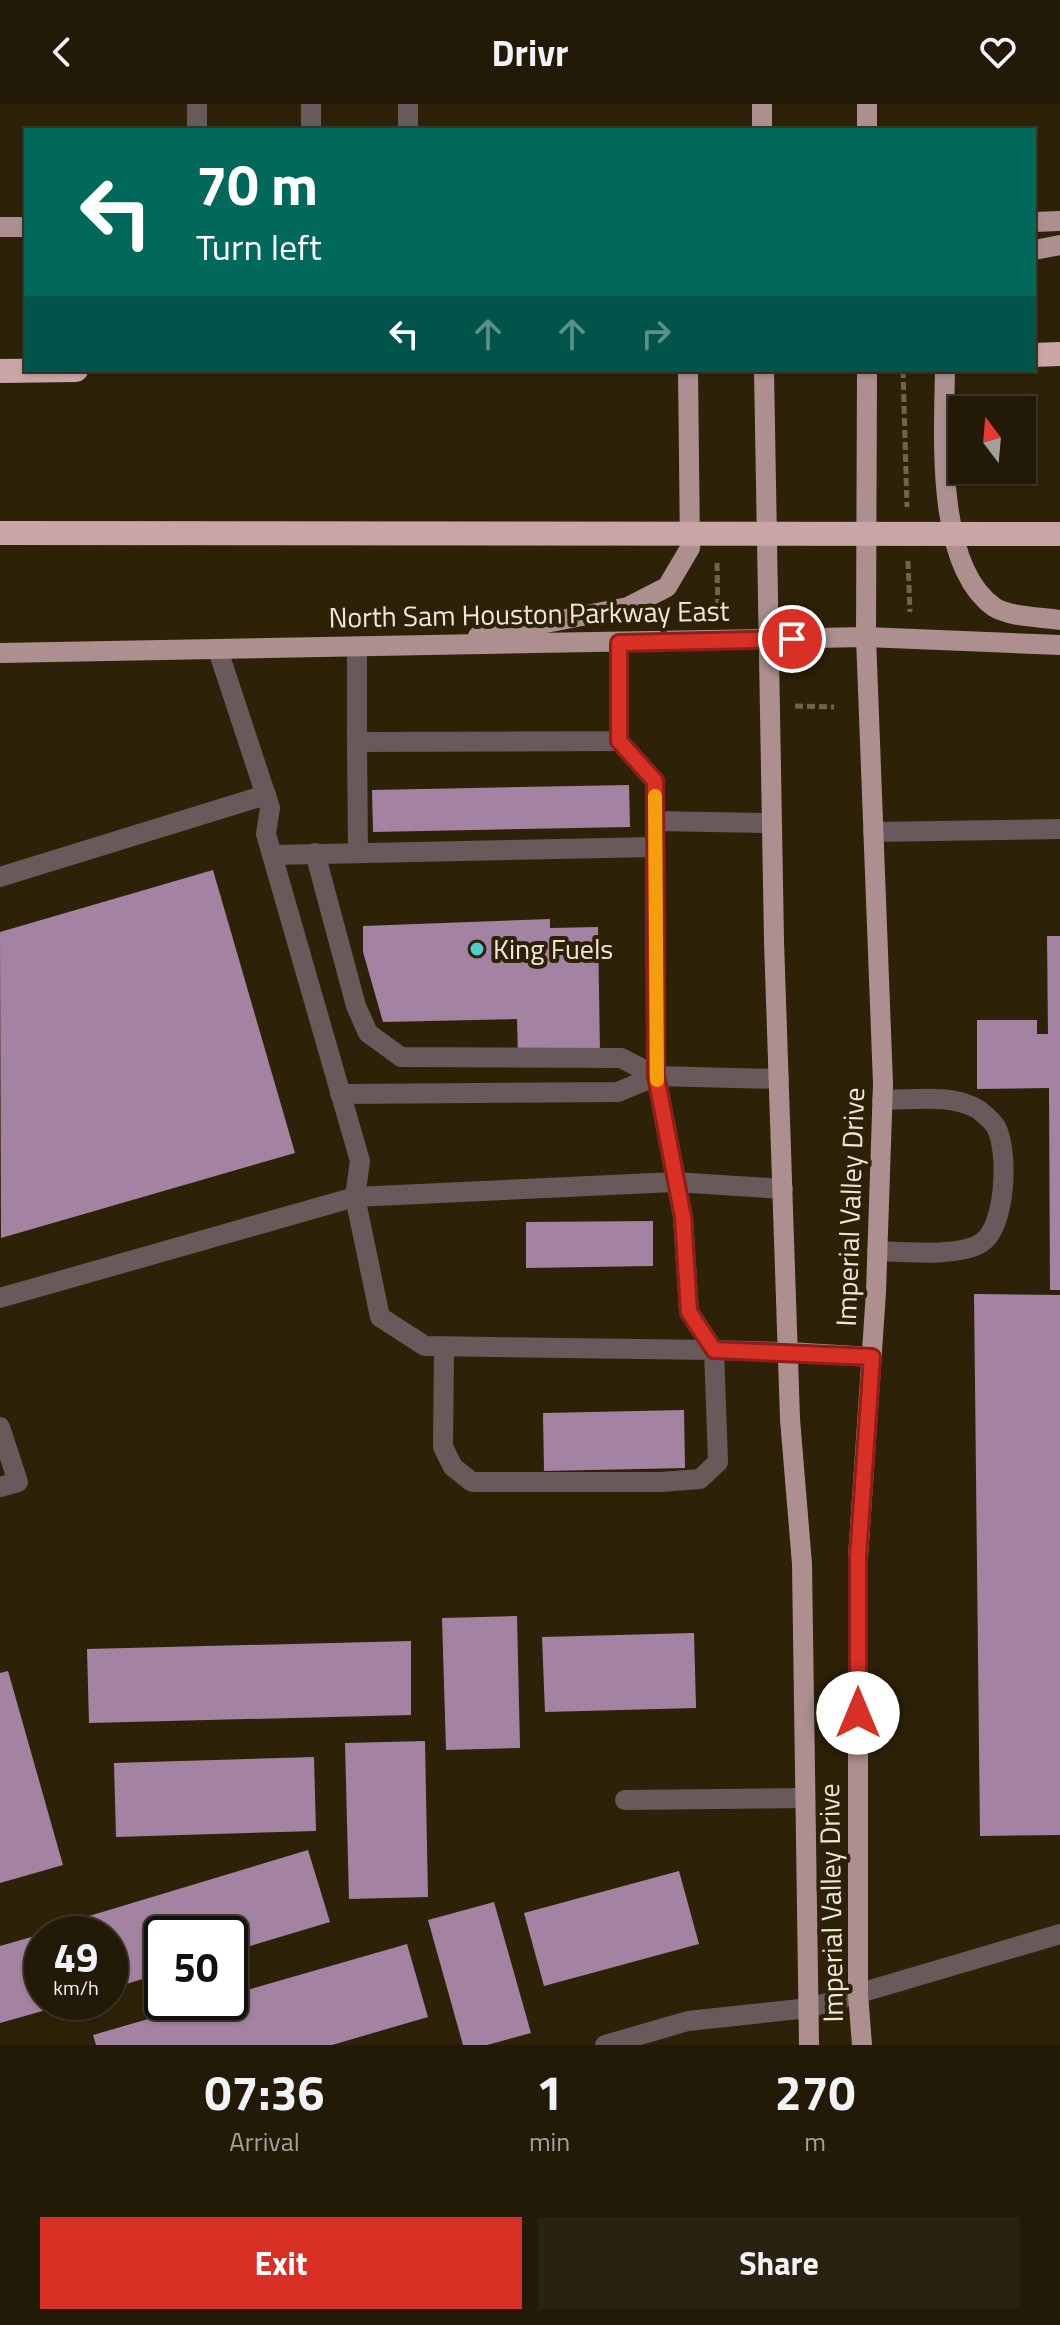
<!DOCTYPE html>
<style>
:root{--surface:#221906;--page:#2a2210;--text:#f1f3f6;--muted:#a2a09b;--line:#3f3828;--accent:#d93025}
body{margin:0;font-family:"Titillium Web",sans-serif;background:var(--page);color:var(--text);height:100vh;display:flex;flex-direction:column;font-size:30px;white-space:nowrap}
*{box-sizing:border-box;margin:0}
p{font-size:26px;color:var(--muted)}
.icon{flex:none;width:44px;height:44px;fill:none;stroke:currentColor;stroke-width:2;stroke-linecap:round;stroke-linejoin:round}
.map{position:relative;height:1941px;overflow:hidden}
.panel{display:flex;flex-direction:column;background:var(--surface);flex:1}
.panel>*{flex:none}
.hud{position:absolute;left:24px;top:24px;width:1012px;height:244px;border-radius:0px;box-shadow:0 2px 6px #0004,0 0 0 2px var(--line);background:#00695c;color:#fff;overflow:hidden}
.needle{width:52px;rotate:344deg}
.tools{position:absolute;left:948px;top:292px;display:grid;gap:16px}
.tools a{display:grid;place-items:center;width:88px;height:88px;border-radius:0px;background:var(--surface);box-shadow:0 2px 6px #0004,0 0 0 2px var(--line);font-size:40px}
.speed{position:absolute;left:24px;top:1812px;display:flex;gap:16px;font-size:40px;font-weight:700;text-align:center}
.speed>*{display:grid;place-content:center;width:104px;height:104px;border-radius:50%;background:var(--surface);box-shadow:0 2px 6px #0004,0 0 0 2px var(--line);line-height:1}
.speed small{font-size:20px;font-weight:400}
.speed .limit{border:4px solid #111;border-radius:12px;background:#fff;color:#111}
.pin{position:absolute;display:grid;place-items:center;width:68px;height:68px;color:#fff;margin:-34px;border:4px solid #fff;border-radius:50%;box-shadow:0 2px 8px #0007}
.me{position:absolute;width:88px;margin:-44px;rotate:0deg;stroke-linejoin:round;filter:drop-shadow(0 0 6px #0008)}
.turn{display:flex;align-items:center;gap:28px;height:168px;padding:0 40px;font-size:36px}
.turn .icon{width:104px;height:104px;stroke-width:2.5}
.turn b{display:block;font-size:56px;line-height:68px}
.lanes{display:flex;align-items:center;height:76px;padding:0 40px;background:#0003;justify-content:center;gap:40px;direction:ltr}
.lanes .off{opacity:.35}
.eta{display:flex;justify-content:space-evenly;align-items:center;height:136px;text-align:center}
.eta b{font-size:48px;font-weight:700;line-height:56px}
.button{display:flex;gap:16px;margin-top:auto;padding:16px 40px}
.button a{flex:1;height:92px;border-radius:0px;background:var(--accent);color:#fff;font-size:32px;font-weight:700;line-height:92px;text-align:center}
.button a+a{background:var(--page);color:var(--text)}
header{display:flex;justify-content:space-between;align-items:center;height:104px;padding:0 40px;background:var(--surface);font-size:36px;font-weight:700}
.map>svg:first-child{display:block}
.building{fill:#a483a2}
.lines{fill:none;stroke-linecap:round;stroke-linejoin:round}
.path{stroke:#6f654f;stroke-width:5;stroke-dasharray:8 4;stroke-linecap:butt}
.minor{stroke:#68595a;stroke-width:20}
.major{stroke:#ad8f90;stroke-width:20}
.highway{stroke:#c9a5a5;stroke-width:24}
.route-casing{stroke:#8d1f18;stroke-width:20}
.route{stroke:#d93025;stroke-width:14}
.slow{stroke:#f59e0b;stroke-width:14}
.poi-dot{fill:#52cdce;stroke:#2d2108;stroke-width:3}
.labels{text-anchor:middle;stroke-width:8;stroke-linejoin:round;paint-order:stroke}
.street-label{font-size:28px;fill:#efe7d9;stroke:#2d2108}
.poi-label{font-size:28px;fill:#efe7d9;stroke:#2d2108;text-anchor:start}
</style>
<header><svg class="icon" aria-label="back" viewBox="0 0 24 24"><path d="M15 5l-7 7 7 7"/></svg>Drivr<svg class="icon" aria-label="heart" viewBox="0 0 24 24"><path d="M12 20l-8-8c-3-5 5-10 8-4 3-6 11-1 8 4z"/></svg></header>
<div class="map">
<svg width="1060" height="1941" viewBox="0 0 1060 1941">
<rect width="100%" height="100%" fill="#2d2108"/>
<g class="building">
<polygon points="629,681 630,723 373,728 372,686"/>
<polygon points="213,766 295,1049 1,1134 0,828"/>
<polygon points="550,815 550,824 598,823 600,951 518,953 517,915 383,918 363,848 363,822"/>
<polygon points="1047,832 1060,832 1060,1186 1050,1186 1049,984 977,985 977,916 1037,916 1037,930 1048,930"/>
<polygon points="653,1117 653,1162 526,1164 526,1118"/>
<polygon points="974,1190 1060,1191 1060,1731 980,1732"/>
<polygon points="684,1306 685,1364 544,1367 543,1309"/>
<polygon points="517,1512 520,1644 446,1646 442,1514"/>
<polygon points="694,1529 696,1604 545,1608 542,1533"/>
<polygon points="411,1537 411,1611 89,1619 87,1545"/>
<polygon points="8,1567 63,1761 0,1779 0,1569"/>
<polygon points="425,1637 428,1793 349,1795 345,1639"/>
<polygon points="314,1653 316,1727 116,1733 114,1659"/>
<polygon points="308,1746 330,1818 230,1848 230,1830 162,1830 162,1869 110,1885 110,1830 94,1830 89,1812"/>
<polygon points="679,1767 699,1840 544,1882 524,1809"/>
<polygon points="494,1798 531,1929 487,1941 463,1941 428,1816"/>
<polygon points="42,1830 42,1898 71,1899 0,1919 0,1842"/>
<polygon points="407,1840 428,1913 332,1941 96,1941 93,1931 207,1898 230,1898 230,1891"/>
</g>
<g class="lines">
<g class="path">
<polyline points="903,266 907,403"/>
<polyline points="908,457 910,508"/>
<polyline points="717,459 718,509"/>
<polyline points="795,602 834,603"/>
</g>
<g class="minor">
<polyline points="197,0 197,26"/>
<polyline points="311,0 311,26"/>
<polyline points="408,0 408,26"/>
<polyline points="357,544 357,638 619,637 619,539"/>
<polyline points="619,637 655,677 656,972 683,1113 689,1208 714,1246 788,1248"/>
<polyline points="357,638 358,749"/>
<polyline points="655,717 771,719"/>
<polyline points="873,728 1060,725"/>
<polyline points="315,749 356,902 368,929 401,953 621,954 656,972"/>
<polyline points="272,751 655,743"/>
<polyline points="0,773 266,691"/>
<polyline points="340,990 618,988 656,972 779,975"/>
<path d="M877,1147C903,1148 960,1153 981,1139C1006,1124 1009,1047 996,1023C993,1018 984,1010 979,1006C953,989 912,996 882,996"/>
<polyline points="0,1194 355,1093 360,1057 266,730 270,704 218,546"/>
<polyline points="444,1243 443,1343 453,1363 472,1378 661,1378 700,1375 718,1358 714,1246 425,1242 380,1213 355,1093 675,1078 783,1085"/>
<polyline points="0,1323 18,1378 0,1383"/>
<polyline points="625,1696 803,1694"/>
<polyline points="605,1941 688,1917 809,1904 1060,1830"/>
</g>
<g class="major">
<polyline points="762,0 762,26"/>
<polyline points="867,0 867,26"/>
<polyline points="1034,118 1060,117"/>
<polyline points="0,123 26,123"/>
<polyline points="1034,146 1060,141"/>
<polyline points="764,266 774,837 790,1315 802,1460 809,1941"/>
<path d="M945,266C944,331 935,461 994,503C1009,513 1042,513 1060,516"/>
<polyline points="478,532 628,503 667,483 690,444 688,266"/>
<polyline points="0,549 866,533 1060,541"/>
<polyline points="788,1248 872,1253"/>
<polyline points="862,1941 858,1890 858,1453 876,1188 883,980 866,533 867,266"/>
</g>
<g class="highway">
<polyline points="1034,251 1060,250"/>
<polyline points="0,267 76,266"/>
<polyline points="0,429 1060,430"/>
</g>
</g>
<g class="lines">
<g class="route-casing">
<polyline id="route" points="792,535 619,539 619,637 655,677 656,972 683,1113 689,1208 714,1246 872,1253 858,1453 858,1609"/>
</g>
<use href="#route" class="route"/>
<polyline class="slow" points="655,692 657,976"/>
</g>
<circle class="poi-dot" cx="477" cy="845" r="8"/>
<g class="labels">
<g class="street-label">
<text transform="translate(529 510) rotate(-1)" y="10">North Sam Houston Parkway East</text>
<text transform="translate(850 1103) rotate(-88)" y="10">Imperial Valley Drive</text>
<text transform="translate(831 1799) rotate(-91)" y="10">Imperial Valley Drive</text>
</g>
<g class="poi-label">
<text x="493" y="855">King Fuels</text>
</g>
</g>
</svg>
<div class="tools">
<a><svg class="needle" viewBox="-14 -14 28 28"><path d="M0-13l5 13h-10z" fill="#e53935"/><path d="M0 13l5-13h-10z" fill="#a2a09b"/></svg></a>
</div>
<div class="speed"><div>49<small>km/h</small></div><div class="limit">50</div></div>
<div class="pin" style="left:792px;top:535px;background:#d93025"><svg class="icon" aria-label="arrive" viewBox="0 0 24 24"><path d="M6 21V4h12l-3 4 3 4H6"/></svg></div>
<svg class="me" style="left:858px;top:1609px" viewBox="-20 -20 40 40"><circle r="19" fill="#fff"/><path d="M0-13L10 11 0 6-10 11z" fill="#d93025"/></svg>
<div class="hud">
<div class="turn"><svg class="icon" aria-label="left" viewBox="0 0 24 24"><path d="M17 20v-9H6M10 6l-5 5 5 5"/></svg><div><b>70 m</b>Turn left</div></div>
<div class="lanes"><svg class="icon" aria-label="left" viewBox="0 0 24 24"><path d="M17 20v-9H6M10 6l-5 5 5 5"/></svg><svg class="icon off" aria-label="ahead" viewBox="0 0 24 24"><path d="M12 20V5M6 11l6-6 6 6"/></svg><svg class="icon off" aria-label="ahead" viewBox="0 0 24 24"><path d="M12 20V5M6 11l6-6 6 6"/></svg><svg class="icon off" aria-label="right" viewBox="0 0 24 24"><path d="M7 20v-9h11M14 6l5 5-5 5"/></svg></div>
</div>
</div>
<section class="panel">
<div class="eta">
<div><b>07:36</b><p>Arrival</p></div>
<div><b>1</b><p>min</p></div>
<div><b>270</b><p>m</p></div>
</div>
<div class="button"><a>Exit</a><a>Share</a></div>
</section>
